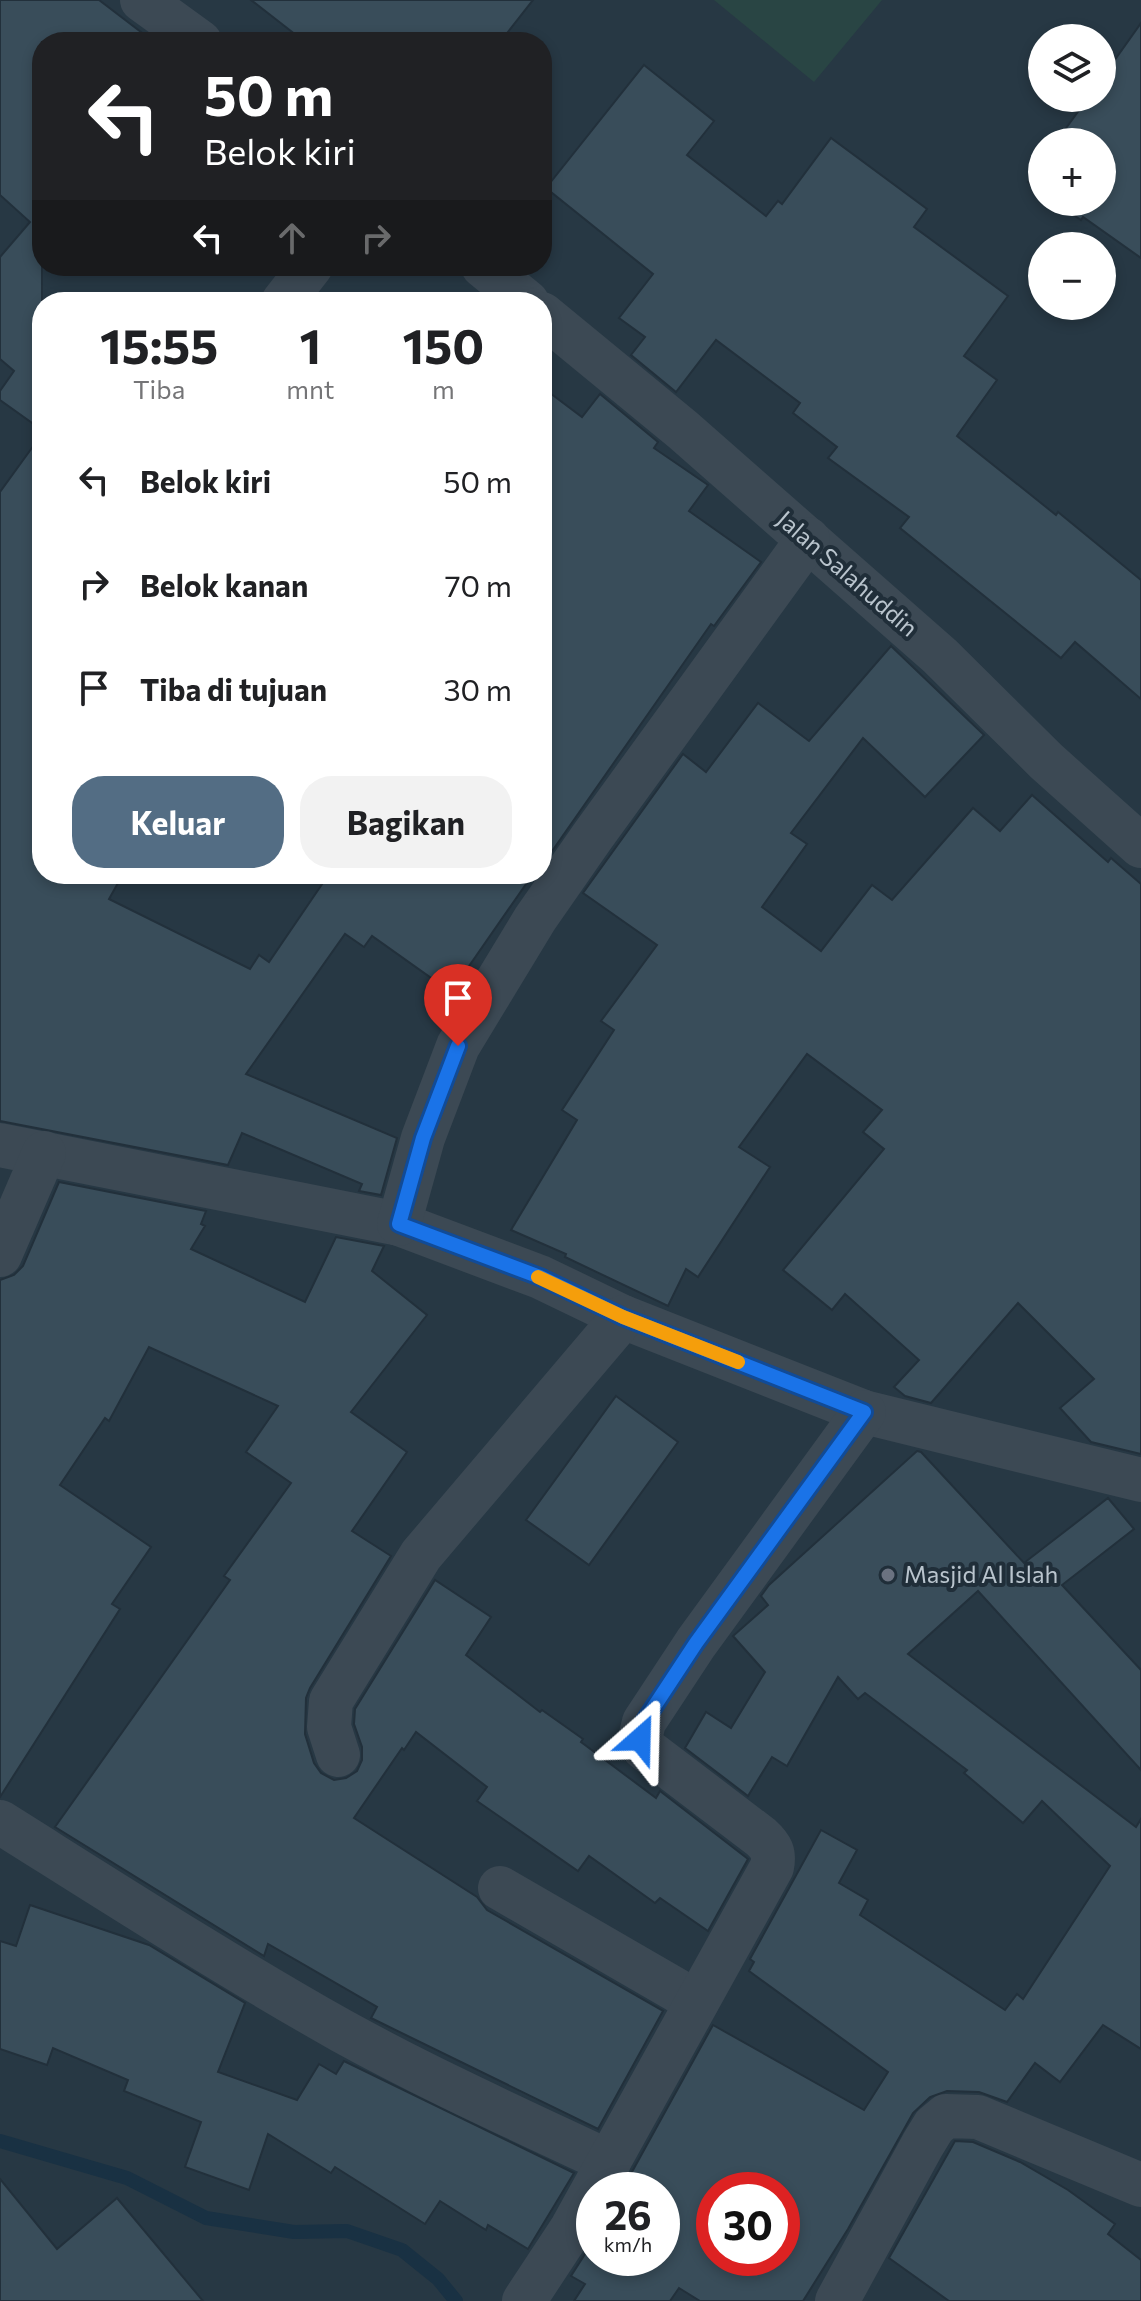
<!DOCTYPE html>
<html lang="id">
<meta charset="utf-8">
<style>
:root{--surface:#fff;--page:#f2f2f2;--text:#202124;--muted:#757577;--accent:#536d84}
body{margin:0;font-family:Commissioner,sans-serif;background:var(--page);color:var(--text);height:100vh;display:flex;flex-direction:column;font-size:30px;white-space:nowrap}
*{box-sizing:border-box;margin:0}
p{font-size:26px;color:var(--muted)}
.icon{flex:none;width:44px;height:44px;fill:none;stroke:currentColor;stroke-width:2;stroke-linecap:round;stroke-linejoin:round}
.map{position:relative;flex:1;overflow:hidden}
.side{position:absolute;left:32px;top:292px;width:520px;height:592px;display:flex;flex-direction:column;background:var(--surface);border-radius:32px;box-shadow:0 4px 12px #0003}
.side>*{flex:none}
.hud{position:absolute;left:32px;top:32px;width:520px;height:244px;border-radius:32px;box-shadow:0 4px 12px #0003;background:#202124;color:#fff;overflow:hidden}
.tools{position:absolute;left:1028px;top:24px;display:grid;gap:16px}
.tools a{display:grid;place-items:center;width:88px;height:88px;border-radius:50%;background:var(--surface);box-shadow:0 4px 12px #0003;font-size:40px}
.speed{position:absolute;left:576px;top:2172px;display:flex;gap:16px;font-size:40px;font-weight:700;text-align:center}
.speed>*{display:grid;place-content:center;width:104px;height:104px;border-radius:50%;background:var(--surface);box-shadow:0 4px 12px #0003;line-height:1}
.speed small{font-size:20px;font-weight:400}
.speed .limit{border:12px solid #d22;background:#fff;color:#111}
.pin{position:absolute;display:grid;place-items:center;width:68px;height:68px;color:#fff;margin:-82px -34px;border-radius:50% 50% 50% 0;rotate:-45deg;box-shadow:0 0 8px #0007}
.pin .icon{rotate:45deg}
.me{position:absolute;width:88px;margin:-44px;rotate:25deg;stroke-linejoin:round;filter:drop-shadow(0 0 6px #0008)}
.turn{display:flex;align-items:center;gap:28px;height:168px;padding:0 40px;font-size:36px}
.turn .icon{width:104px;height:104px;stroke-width:2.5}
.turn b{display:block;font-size:56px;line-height:68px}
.lanes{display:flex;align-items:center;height:76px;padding:0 40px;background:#0003;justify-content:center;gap:40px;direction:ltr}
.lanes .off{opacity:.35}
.eta{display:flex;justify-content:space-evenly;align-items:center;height:136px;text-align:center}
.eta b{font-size:48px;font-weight:700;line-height:56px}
.cta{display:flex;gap:16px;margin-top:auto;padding:16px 40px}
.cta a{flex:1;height:92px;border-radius:32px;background:var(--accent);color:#fff;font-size:32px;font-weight:700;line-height:92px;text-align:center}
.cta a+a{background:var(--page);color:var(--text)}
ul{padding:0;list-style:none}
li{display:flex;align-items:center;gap:24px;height:104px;padding:0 40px}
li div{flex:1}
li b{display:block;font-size:30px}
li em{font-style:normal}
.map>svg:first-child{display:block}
.green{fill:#294544}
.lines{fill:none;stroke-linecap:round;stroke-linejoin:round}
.stream{stroke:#193143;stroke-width:14}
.building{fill:#394d5a;stroke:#22303b;stroke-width:2;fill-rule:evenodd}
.street{stroke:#3c4954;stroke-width:44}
.route-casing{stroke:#114b97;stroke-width:20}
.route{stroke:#1a73e8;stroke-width:14}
.slow{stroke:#f59e0b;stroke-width:14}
.worship-dot{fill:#6b7280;stroke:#202e39;stroke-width:3}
.labels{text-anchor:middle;stroke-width:8;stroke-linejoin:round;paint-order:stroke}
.street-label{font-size:24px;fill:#b9c4cd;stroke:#202e39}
.poi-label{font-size:24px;fill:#b9c4cd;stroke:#202e39;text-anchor:start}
</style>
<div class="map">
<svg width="1141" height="2301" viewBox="0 0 1141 2301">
<rect width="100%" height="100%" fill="#273844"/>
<polygon class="green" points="714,0 882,0 814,82"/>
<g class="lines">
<polyline class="stream" points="0,2141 127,2178 206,2218 294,2232 347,2231 402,2250 438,2279 456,2301"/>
</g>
<g class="building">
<polygon points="0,0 99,0 154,42 42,42 42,430 0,400 0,391 14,371 0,359 0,257 30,222 0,195"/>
<polygon points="251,0 533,0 500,42 305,42"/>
<polygon points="1141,23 1141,258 1083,217 1081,220 1055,202 1102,202 1102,142 1056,142 1088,98 1102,98 1102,78"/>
<polygon points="644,65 714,121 687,155 766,216 778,201 782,204 831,138 927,209 914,227 1008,296 964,356 997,380 957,436 1056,515 1058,512 1141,580 1141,699 1075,642 1061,658 900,528 909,517 828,458 837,447 793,413 800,403 716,340 676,392 631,355 645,337 619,318 653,274 546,188"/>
<polygon points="1042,162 1042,193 1028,182"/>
<polygon points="542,387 582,417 600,394 658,442 654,448 708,485 689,511 761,562 714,626 711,624 543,864"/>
<polygon points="42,434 42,874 123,874 109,899 250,969 259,955 269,962 329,874 533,874 451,992 372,936 364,947 345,934 246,1074 397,1138 381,1195 359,1191 362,1184 242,1133 228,1165 0,1121 0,492"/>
<polygon points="891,646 984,735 925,797 863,738 791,833 807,844 762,907 821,951 872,885 892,900 973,808 1000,831 1032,795 1108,862 1111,858 1141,884 1141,1454 1091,1442 1060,1408 1094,1379 1018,1303 931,1403 905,1396 894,1387 919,1360 845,1294 832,1310 783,1270 884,1149 863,1132 882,1110 807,1054 739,1147 770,1167 698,1277 686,1269 668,1306 565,1257 566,1254 511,1230 577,1120 562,1110 614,1030 601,1021 657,945 583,893 683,754 706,772 758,703 809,741"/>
<polygon points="59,1182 206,1211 201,1224 205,1226 191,1249 305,1302 336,1237 384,1246 372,1271 427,1315 351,1412 407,1452 352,1531 391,1556 310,1688 306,1698 305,1734 314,1763 321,1773 334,1780 346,1778 357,1771 362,1760 362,1747 354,1724 355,1709 435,1580 491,1617 466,1655 540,1712 542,1710 583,1739 581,1742 656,1798 660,1791 748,1859 708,1931 660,1898 655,1903 589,1856 578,1871 477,1801 487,1787 416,1732 404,1750 402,1748 354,1818 477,1897 487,1910 663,2011 598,2129 371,2018 377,2007 268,1944 264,1956 55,1827 230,1580 224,1576 291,1483 246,1452 278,1406 149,1347 109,1421 105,1418 60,1485 151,1547 112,1604 120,1609 0,1797 0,1280 14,1275 23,1266"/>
<polygon points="616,1396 678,1442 589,1565 526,1520"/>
<path d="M917,1451L921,1452L1024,1563L1108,1498L1134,1529L1062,1585L1141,1670V1770L978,1591L908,1654L1136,1827L1141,1819V2049L1103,2025L1060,2082L1035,2063L1007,2102L979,2092L947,2091L930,2097L913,2113L848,2229L803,2301H700L679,2288L670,2301H574L585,2284L571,2276L594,2240V2258H662V2190H622L713,2025L864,2110L888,2072L749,1971L754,1962L750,1959L821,1830L857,1850L839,1883L868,1900L860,1915L1005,2010L1017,1994L1023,1999L1110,1866L1042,1801L1023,1823L964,1773L967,1770L865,1693L858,1699L838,1677L787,1766L772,1757L748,1796L685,1748L706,1712L731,1728L765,1672L733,1636L768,1605L761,1596L769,1585ZM714,2190H782V2258H714Z"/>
<polygon points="30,1905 149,1945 245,2003 218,2072 297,2100 319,2064 336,2074 344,2061 574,2173 528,2249 488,2225 486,2230 440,2201 425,2224 335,2167 331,2173 268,2134 249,2190 185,2167 201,2122 124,2091 128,2080 53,2048 47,2065 0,2049 0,1941 16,1946"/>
<polygon points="955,2141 973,2142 1020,2162 1068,2190 1115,2224 1108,2234 1141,2260 1141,2301 949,2301 889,2258"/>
<polygon points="0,2179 57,2249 117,2198 203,2301 0,2301"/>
</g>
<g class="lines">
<g class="street">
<polyline points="142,0 200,42"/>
<polyline points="483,266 527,302"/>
<polyline points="283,302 311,266"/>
<polyline points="542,314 683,430 940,656 1046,761 1141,846"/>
<polyline points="0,1145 399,1224 540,1277 623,1317 864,1412 1141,1480"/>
<polyline points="399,1224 423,1138 458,1046 535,919 592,837 808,539"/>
<polyline points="0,1255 44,1153"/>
<polyline points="338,1755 329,1727 331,1701 421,1555 623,1317"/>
<path d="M0,1822C113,1893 225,1965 342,2031C429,2079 520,2120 609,2162"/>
<polyline points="500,1888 697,2002"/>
<path d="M524,2301L572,2228L772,1867C775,1853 771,1846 761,1837L644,1748L640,1739L644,1722L696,1643L864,1412"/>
<polyline points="837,2301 923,2144 934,2126 946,2116 978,2117 1141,2185"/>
</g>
</g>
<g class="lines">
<g class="route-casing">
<polyline id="route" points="458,1046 423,1138 399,1224 540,1277 623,1317 864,1412 696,1643 644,1722 640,1739"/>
</g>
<use href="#route" class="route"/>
<polyline class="slow" points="538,1277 623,1317 738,1362"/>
</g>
<circle class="worship-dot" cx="888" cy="1575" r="8"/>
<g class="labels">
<g class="street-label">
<text transform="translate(847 574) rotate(41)" y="8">Jalan Salahuddin</text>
</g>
<g class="poi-label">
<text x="904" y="1583">Masjid Al Islah</text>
</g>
</g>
</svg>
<div class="tools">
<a><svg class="icon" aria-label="layers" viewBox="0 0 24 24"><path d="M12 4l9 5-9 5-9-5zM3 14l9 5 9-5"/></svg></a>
<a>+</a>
<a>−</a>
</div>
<div class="speed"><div>26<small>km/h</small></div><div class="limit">30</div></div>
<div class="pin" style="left:458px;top:1046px;background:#d93025"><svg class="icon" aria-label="arrive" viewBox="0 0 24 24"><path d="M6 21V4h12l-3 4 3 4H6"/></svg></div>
<svg class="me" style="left:640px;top:1739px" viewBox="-20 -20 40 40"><path d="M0-17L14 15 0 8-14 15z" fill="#1a73e8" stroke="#fff" stroke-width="4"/></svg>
<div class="hud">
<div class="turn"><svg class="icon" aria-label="left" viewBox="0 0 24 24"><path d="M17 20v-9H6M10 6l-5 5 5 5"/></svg><div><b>50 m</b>Belok kiri</div></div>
<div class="lanes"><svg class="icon" aria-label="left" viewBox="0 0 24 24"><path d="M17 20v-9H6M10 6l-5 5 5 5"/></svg><svg class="icon off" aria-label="ahead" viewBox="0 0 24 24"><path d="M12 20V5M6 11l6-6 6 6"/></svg><svg class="icon off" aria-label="right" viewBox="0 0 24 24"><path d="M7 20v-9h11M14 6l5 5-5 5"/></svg></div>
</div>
<section class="side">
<div class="eta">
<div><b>15:55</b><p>Tiba</p></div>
<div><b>1</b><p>mnt</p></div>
<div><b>150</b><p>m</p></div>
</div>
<ul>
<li><svg class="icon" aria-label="left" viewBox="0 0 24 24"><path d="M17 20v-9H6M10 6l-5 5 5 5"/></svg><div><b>Belok kiri</b></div><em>50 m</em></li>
<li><svg class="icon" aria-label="right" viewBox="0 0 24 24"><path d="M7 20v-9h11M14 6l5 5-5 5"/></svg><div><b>Belok kanan</b></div><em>70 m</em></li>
<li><svg class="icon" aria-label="arrive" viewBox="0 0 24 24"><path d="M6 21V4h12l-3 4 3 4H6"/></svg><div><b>Tiba di tujuan</b></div><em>30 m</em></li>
</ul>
<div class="cta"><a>Keluar</a><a>Bagikan</a></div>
</section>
</div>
